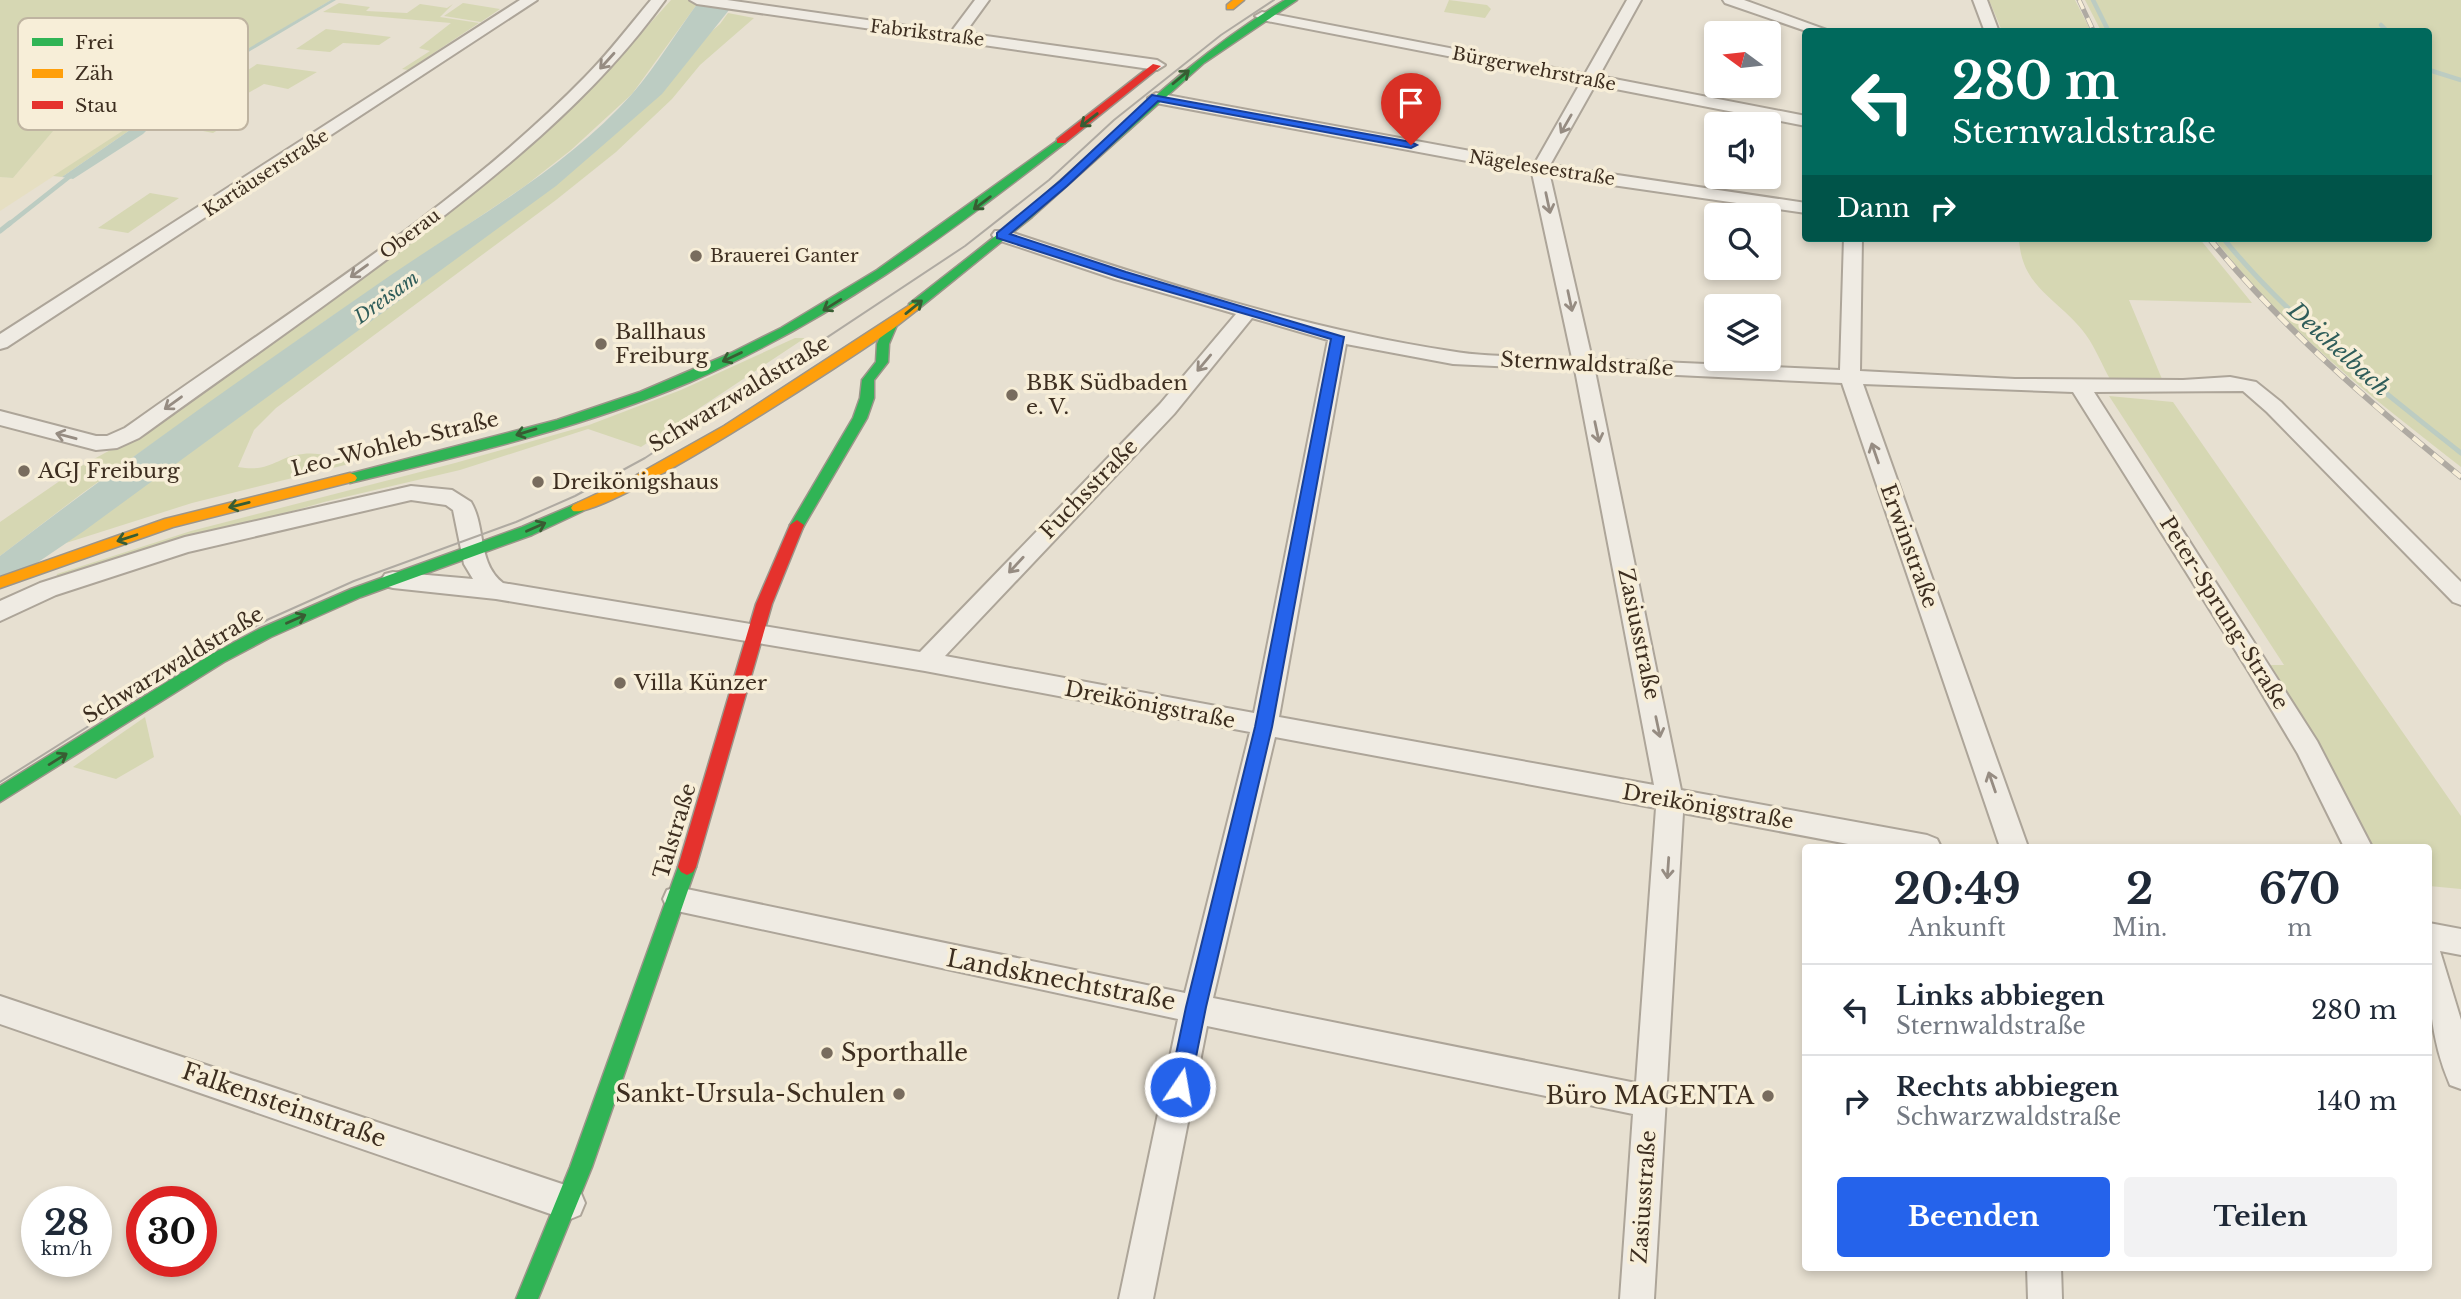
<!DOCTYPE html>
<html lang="de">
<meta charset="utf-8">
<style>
:root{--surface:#fff;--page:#f2f2f3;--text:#1f2937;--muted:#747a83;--line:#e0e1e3;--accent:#2563eb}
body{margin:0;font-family:"Libre Baskerville",serif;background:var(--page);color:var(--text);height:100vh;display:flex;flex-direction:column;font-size:26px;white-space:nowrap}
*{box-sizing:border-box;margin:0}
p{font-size:23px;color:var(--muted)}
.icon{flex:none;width:38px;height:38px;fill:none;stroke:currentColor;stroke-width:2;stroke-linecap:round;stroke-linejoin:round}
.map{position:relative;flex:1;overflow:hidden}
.panel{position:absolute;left:1802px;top:844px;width:630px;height:427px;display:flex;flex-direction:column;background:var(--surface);border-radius:7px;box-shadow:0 4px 10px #0003}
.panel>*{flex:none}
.top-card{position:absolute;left:1802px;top:28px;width:630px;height:214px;border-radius:7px;box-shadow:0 4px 10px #0003;background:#00695c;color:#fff;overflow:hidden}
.needle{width:46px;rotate:285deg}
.tools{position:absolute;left:1704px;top:21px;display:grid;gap:14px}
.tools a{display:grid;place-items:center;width:77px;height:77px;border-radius:7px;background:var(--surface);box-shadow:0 4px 10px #0003;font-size:35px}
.speed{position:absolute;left:21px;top:1186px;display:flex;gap:14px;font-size:35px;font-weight:700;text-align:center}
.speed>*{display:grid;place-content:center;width:91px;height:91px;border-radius:50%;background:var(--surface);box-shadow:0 4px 10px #0003;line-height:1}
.speed small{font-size:18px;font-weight:400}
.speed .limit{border:10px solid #d22;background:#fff;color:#111}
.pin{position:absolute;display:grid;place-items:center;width:60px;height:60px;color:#fff;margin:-72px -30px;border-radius:50% 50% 50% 0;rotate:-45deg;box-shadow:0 0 7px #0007}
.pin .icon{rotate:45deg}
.me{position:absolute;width:77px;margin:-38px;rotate:12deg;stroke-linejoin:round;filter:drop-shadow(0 0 5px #0008)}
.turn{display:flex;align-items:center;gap:24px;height:147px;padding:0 35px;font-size:32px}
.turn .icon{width:91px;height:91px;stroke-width:2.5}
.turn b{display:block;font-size:49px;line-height:60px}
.then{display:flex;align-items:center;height:66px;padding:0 35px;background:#0003;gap:14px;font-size:26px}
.eta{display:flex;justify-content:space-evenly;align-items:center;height:119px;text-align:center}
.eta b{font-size:42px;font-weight:700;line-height:49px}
.button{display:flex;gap:14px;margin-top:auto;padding:14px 35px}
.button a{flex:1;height:80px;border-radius:7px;background:var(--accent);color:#fff;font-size:28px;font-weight:700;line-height:80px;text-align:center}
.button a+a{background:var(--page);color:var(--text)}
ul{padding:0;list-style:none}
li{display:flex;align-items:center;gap:21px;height:91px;padding:0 35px;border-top:2px solid var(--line)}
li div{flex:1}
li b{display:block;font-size:26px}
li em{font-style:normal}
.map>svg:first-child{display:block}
.farmland{fill:#e6dfc2}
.green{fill:#d6d7b3}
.water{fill:#bcccc2}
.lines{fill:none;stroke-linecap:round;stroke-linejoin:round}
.stream-far1{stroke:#bcccc2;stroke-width:4.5}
.stream{stroke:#bcccc2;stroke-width:5}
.street-casing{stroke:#ada599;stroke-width:4}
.fast-casing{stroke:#9c958a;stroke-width:3}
.slow-casing{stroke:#9c958a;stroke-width:3}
.jam-casing{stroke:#9c958a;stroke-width:3}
.street{fill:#efebe3;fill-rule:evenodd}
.fast{fill:#30b455;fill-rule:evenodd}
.slow{fill:#ff9f0a;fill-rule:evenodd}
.jam{fill:#e5322d;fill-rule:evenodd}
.tram{stroke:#afaaa2;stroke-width:2}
.rail-far1-casing{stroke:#afaaa2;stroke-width:5}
.rail-casing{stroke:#afaaa2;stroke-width:6}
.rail-far1{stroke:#f7eed8;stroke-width:3.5;stroke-dasharray:10;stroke-linecap:butt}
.rail{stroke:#f7eed8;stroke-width:4.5;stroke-dasharray:13;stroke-linecap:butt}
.oneway{stroke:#968c82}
.oneway2{stroke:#385d33}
.route{fill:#2563eb;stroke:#184099;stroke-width:2}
.poi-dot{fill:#786c5e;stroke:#f7eed8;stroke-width:2.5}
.labels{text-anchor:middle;stroke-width:7;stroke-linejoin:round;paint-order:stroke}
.far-street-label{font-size:18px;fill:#3d2e20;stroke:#f7eed8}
.far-poi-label{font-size:18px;fill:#3d2e20;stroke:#f7eed8;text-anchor:start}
.far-water-label{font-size:19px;font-style:italic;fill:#2f5d5a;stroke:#f7eed8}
.poi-label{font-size:21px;fill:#3d2e20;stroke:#f7eed8;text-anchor:start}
.street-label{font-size:21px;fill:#3d2e20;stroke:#f7eed8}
.water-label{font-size:23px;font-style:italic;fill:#2f5d5a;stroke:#f7eed8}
.near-street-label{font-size:24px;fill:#3d2e20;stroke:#f7eed8}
.near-poi-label{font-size:24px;fill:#3d2e20;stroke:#f7eed8;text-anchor:end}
.key{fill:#f7eed8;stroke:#bfb4a1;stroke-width:2}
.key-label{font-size:19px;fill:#3d2e20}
</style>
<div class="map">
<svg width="2461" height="1299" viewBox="0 0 2461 1299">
<rect width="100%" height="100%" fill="#e7e0d1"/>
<polygon class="farmland" points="228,42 250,48 0,211 0,177 13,178 71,110 97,94 116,91 136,78 162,72 187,53"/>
<g class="green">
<polygon points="0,0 331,0 250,48 228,42 187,52 162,72 136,78 116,91 97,94 71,110 13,178 0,177"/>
<polygon points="671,0 700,0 632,94 571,150 525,186 325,321 84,492 0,556 0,522 83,465 134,437 345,288 468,198 562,117 593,87"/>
<polygon points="1449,0 1487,5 1491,9 1485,18 1444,12"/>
<polygon points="1989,0 2075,0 2091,31 2002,31"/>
<path d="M2085,0H2461V467C2373,398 2282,328 2214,238H2429V32L2101,31Z"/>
<polygon points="339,3 370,7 366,11 407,13 420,4 447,8 453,4 440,17 479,23 408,70 402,69 430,51 419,48 451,23 323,12"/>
<polygon points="463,3 500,9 481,22 444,16"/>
<path d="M728,13L754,18L700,65L672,99L616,152L556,200L276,408L254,430L238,467C272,473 277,456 303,454C318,452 335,457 348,461L349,464L192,503L66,543L428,279L720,24Z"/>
<polygon points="326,29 391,37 379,45 343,43 330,52 296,49"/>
<polygon points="257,64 317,72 288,89 264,84 212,114 221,117 213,126 221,128 213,133 188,128 196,122 165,115 237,70 248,70"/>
<polygon points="218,69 62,177 53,176"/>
<polygon points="150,193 179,198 128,233 98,228"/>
<path d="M2019,238H2199L2252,303L2129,300L2162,379H2110C2102,365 2096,349 2086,335C2060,299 2021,289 2019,238Z"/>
<polygon points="795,338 805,338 641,447 588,429 460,470 324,502 56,579 57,574 191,531 455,463 589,425 681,390"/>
<polygon points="2109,396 2173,402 2461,816 2461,889 2429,886 2429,847 2370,847 2268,665 2284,665"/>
<polygon points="145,717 154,757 116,779 73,767"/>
</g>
<g class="water">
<polygon points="331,0 336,0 250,51 205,88 162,115 143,134 73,179 62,177 240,54 237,55"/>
<path d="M700,0H737L662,94L556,186L84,531L0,588V556C127,459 259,366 391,275C473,219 565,169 632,94C657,65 677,31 700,0Z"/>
</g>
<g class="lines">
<g class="stream-far1">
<polyline points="2093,0 2109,32"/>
<polyline points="2381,25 2388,32"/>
<polyline points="2429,70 2461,80"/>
<polyline points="8,225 74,173"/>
</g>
<g class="stream">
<polyline points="0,231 10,223"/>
<path d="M2223,238C2291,322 2377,386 2461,453"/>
</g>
<g class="street-casing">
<g id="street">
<polygon points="520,0 537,0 7,347 0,349 0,334"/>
<path d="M651,0H665C593,100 496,177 398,251C313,315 226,375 139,438L117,448L96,450L0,425V411L96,436H107L125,428C277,319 454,211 585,77C609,53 629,26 651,0Z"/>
<polygon points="690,0 727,0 951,32 975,0 989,0 965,33 1157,60 1165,65 1157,70 697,4"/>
<path d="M1627,0H1641L1599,76L1806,116V126L1595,85L1550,165L1806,203V213L1550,176L1592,359L1840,370L1844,238H1862L1860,371L2015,379L2183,380L2230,377L2256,382L2281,402L2461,582V605L2453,602L2267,412L2243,391L2094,392L2317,741L2372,847H2344L2298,754L2249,672L2073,392L1863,384L2028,847H2000L1842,383L1595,371L1681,790L1927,835L1937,839L1941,847H1864L1683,813L1654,1299H1620L1633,1114L1207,1026L1153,1299H1119L1178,1019L677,911L667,908L663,899L667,890L677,887L1185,993L1250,732L925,671L496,599L393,588L385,586L381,580L385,574L393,572L473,579L464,564L453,510L446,505L411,500L188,552L56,595L0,621V601L40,583L185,537L411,486L452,490L471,502C486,527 477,563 503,583L920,652L1160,404L1236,314L1115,279L995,239L992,235L995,231H1007C1152,279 1299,328 1450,351C1490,358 1532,356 1572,358L1532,173L1156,103L1148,98L1156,93L1535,163L1581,82L1262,20L1255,16L1262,12L1585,74ZM1252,318L1328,340L1254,713L945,656L1174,414ZM1346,344L1453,364L1575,370L1654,785L1279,717ZM1275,737L1656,808L1636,1083L1213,998Z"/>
<polygon points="1723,0 1744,0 1832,32 1809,32 1725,3"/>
<polygon points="1973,0 1987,0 1999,32 1985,32"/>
<path d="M2429,923L2461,929V955L2440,951L2461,1020V1089L2450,1085C2426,1029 2429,982 2429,923Z"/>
<polygon points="0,996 568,1186 580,1191 585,1203 580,1215 568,1220 0,1024"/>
<polygon points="2027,1267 2061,1267 2062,1299 2028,1299"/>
</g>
</g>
<g class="fast-casing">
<g id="fast">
<path d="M1285,0H1297L1204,63L1032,217L917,310H909V304C953,269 999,235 1042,197C1121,128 1194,54 1285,0Z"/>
<path d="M1061,138L1066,141L1065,143C948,235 827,323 690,382C581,428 465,455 350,483L343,478L345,475L557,420L640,392L731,353L781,328L877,270Z"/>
<polygon points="891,321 897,325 889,344 888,362 874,380 874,398 867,418 802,529 792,529 790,525 853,418 860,398 862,380 876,362 877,344 885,325"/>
<polygon points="578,503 583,505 585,508 583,511 532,535 361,597 271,637 224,662 0,802 0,786 212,654 259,629 351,589 522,527"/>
<polygon points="687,859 693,862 696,867 592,1167 538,1299 516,1299 570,1167 678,867 681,862"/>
</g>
</g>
<g class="slow-casing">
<g id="slow">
<polygon points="1233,0 1244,0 1233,9 1227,9 1227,5"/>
<path d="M913,303L919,307L917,310L894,328C855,356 605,520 573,511L571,508L573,505L635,476L724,426Z"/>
<polygon points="350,473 355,475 357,478 355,481 173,527 0,588 0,577 165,519"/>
</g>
</g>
<g class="jam-casing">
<g id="jam">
<polygon points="1153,64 1161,66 1065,143 1057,143 1057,139"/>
<polygon points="797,520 804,525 772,604 696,867 693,872 687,875 681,872 678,867 756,604 790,525"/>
</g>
</g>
<use href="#street" class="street"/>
<use href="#fast" class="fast"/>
<use href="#slow" class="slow"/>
<use href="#jam" class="jam"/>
<polyline class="tram" points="0,782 206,652 269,619 354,581 516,522 575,496 645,458 965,246 1049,180 1114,120 1221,35 1274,0"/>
<g class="rail-far1-casing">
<polyline id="rail-far1" points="2079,0 2094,32"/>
</g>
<g class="rail-casing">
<path id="rail" d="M2209,238C2283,329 2370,403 2461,477"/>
</g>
<use href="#rail-far1" class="rail-far1"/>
<use href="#rail" class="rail"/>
</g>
<defs><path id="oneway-shaft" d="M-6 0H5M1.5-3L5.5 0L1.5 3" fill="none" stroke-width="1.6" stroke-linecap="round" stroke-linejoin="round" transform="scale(1.75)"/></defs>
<g class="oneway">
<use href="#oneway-shaft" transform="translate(607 61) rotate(132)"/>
<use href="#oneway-shaft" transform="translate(1566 124) rotate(120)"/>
<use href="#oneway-shaft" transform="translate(1548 203) rotate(78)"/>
<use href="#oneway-shaft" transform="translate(359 271) rotate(144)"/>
<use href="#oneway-shaft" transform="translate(1570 301) rotate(78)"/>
<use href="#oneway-shaft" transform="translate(1204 363) rotate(130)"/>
<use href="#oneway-shaft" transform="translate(173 403) rotate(144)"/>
<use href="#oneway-shaft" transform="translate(1597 432) rotate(78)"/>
<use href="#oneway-shaft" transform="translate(66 436) rotate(-165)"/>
<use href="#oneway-shaft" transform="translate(1875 453) rotate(-109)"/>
<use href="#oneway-shaft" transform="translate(1016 565) rotate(133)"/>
<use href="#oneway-shaft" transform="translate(1658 727) rotate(78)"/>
<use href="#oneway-shaft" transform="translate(1992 782) rotate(-109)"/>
<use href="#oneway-shaft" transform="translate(1668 868) rotate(94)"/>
</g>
<g class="oneway2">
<use href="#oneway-shaft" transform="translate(1181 77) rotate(-40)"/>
<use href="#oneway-shaft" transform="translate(1089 120) rotate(142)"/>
<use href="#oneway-shaft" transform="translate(982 203) rotate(143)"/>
<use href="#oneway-shaft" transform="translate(832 305) rotate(148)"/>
<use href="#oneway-shaft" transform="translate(914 307) rotate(-39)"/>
<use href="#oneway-shaft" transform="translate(732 357) rotate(155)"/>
<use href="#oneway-shaft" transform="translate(526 432) rotate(163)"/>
<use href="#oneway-shaft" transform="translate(239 505) rotate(166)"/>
<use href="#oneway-shaft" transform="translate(536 527) rotate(-24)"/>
<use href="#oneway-shaft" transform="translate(127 538) rotate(162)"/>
<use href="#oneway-shaft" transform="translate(296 619) rotate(-24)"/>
<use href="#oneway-shaft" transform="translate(58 759) rotate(-32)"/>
</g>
<polygon class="route" points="1152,95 1411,142 1417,145 1411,148 1158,101 1067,186 1010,234 1126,272 1344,337 1272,727 1206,1007 1190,1087 1187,1094 1180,1097 1172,1094 1169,1087 1186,1007 1255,727 1331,339 1118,277 997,238 997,233 1060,181"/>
<g class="poi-dot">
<circle cx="696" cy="256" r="7"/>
<circle cx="601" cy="344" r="7"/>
<circle cx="1012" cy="395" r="7"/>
<circle cx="24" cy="471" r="7"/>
<circle cx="538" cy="482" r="7"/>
<circle cx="620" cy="683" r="7"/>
<circle cx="827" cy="1053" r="7"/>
<circle cx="899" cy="1094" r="7"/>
<circle cx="1768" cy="1096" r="7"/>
</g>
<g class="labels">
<g class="far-street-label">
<text transform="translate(927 33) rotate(7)" y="6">Fabrikstraße</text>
<text transform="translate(1534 69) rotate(11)" y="6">Bürgerwehrstraße</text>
<text transform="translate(1542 168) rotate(9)" y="6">Nägeleseestraße</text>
<text transform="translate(266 173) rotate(-33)" y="6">Kartäuserstraße</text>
<text transform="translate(410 234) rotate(-37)" y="6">Oberau</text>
</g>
<g class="far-poi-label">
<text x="710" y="262">Brauerei Ganter</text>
</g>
<g class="far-water-label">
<text transform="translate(386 297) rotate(-36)" y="7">Dreisam</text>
</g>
<g class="poi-label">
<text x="615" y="339">Ballhaus<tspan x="615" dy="24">Freiburg</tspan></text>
<text x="1026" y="390">BBK Südbaden<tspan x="1026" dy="24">e. V.</tspan></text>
<text x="38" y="478">AGJ Freiburg</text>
<text x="552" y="489">Dreikönigshaus</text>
<text x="634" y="690">Villa Künzer</text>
</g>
<g class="street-label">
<text transform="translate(1587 364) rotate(3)" y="7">Sternwaldstraße</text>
<text transform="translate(739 394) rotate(-31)" y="7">Schwarzwaldstraße</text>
<text transform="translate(395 444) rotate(-14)" y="7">Leo-Wohleb-Straße</text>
<text transform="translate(1089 489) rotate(-46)" y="7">Fuchsstraße</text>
<text transform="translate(1909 546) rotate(70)" y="7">Erwinstraße</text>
<text transform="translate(2224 613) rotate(58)" y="7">Peter-Sprung-Straße</text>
<text transform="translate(1639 634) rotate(78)" y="7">Zasiusstraße</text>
<text transform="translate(173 665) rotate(-31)" y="7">Schwarzwaldstraße</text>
<text transform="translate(1150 705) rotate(11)" y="7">Dreikönigstraße</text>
<text transform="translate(1708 807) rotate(10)" y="7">Dreikönigstraße</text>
<text transform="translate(675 831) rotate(-73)" y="7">Talstraße</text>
<text transform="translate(1644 1197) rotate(-86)" y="7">Zasiusstraße</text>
</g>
<g class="water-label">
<text transform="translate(2339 349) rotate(42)" y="8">Deichelbach</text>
</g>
<g class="near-street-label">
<text transform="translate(1061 980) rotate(11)" y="8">Landsknechtstraße</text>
<text transform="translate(284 1105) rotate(19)" y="8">Falkensteinstraße</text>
</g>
<g class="near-poi-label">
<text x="841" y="1061" text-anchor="start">Sporthalle</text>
<text x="885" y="1102">Sankt-Ursula-Schulen</text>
<text x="1754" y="1104">Büro MAGENTA</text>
</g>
</g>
<rect x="18" y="18" width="230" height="112" rx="10" class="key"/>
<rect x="32" y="38" width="31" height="8" fill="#30b455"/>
<rect x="32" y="69" width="31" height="9" fill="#ff9f0a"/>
<rect x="32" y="101" width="31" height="8" fill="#e5322d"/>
<g class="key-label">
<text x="75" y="49">Frei</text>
<text x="75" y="80">Zäh</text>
<text x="75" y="112">Stau</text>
</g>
</svg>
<div class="tools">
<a><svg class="needle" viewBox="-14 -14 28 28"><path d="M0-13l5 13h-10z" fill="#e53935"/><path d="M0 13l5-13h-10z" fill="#747a83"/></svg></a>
<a><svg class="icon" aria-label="sound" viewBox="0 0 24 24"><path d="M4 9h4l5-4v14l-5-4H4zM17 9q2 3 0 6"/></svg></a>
<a><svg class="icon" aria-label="search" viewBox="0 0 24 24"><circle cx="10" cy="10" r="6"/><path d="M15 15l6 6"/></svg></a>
<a><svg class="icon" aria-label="layers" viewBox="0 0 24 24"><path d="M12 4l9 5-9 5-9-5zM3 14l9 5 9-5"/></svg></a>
</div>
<div class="speed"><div>28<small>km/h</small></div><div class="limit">30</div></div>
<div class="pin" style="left:1411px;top:145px;background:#d93025"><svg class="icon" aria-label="arrive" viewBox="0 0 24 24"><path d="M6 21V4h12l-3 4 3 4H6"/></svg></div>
<svg class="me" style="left:1180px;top:1087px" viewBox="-20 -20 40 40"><circle r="17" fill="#2563eb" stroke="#fff" stroke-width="3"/><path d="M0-11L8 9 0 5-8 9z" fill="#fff"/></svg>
<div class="top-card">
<div class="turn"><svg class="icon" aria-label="left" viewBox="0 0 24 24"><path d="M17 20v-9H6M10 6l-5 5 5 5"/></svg><div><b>280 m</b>Sternwaldstraße</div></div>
<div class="then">Dann<svg class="icon" aria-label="right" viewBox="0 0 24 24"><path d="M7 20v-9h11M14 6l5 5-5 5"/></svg></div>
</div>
<section class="panel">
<div class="eta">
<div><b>20:49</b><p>Ankunft</p></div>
<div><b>2</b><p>Min.</p></div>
<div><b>670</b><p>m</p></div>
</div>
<ul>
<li><svg class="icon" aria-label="left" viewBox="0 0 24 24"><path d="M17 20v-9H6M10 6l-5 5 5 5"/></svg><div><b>Links abbiegen</b><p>Sternwaldstraße</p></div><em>280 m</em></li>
<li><svg class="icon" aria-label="right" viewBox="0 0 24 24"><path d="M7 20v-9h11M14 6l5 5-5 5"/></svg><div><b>Rechts abbiegen</b><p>Schwarzwaldstraße</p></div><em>140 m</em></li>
</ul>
<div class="button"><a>Beenden</a><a>Teilen</a></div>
</section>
</div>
